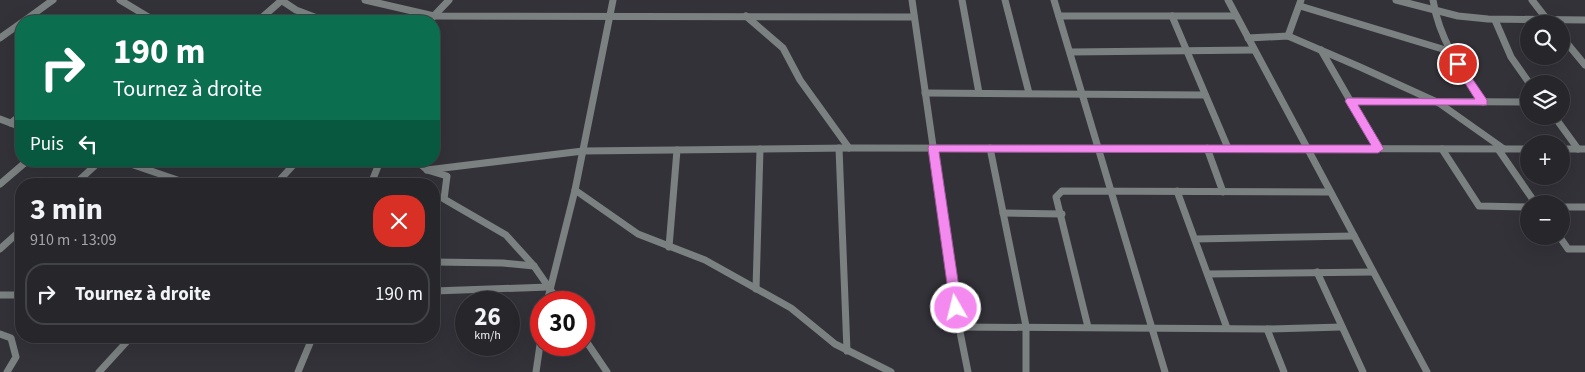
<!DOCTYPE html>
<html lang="fr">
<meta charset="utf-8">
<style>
:root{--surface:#26262b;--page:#2e2e33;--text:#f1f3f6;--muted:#a4a5a9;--line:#424347}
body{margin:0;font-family:"Source Sans 3",sans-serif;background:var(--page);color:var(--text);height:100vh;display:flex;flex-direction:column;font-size:19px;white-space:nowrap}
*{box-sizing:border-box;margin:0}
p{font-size:16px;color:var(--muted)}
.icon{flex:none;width:28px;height:28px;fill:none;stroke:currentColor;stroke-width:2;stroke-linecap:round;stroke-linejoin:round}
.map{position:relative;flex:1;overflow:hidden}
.panel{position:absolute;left:15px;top:178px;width:425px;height:165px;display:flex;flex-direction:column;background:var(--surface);border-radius:20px;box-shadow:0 5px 20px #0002,0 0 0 1px var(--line)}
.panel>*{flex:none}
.top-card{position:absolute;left:15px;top:15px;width:425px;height:152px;border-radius:20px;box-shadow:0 5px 20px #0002,0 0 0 1px var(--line);background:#0b6e4f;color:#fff;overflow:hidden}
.buttons{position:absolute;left:1520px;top:15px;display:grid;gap:10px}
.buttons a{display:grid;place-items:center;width:50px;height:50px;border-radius:50%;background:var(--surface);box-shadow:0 5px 20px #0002,0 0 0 1px var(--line);font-size:25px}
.speed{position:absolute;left:455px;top:291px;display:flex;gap:10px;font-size:25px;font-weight:700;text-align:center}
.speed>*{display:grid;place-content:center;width:65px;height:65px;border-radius:50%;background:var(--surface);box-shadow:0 5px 20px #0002,0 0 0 1px var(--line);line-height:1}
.speed small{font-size:12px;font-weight:400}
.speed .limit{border:8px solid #d22;background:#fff;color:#111}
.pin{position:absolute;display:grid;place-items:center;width:42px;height:42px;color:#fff;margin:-21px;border:2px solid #fff;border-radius:50%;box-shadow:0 1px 5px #0007}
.me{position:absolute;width:55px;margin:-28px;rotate:352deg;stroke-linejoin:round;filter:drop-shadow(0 0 4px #0008)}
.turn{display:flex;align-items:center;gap:18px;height:105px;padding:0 15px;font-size:22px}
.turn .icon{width:65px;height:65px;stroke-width:2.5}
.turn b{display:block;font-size:35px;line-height:42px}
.then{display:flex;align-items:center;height:48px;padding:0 15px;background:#0003;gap:10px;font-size:19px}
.round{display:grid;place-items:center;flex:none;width:52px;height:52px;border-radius:20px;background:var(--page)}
.head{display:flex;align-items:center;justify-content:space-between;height:85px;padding:0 15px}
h1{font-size:30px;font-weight:700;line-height:38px}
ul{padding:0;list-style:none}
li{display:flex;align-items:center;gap:15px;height:62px;margin:0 10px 8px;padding:0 5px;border:2px solid var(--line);border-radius:20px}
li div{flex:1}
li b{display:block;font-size:19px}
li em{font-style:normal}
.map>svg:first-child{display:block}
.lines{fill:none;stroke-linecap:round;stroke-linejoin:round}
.minor{stroke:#7b8081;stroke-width:7}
.route{fill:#f489ef;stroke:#9f599b}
</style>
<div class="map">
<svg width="1585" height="372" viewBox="0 0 1585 372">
<rect width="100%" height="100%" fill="#333239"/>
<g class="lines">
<g class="minor">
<polyline points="120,0 155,21"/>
<polyline points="281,0 296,10 325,21"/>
<polyline points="365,0 434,16 914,17"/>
<polyline points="912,0 959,327 968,372"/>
<polyline points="962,0 979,93"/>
<polyline points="1005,0 1029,93"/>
<polyline points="1054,0 1165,372"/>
<polyline points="1228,0 1427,372"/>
<polyline points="1396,0 1458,16 1488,19 1585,20"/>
<path d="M1433,0C1439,39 1461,70 1483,102"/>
<polyline points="1532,0 1549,22"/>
<polyline points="1300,6 1449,51"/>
<polyline points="746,16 783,48 800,80 849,148"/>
<polyline points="1059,16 1236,16"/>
<polyline points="1172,16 1228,148"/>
<polyline points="1495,20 1511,57 1530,84"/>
<polyline points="24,21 53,0"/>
<polyline points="258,21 282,0"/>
<polyline points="429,21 449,0"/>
<polyline points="1288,36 1301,0"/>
<polyline points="1561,36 1585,65"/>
<polyline points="0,38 21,23"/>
<polyline points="1248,38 1288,36 1360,67 1439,103 1504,149"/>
<polyline points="1321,50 1378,149"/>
<polyline points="1071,52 1254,50"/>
<polyline points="925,93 1205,95"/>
<polyline points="1351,101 1529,102"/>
<polyline points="1554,116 1578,149"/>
<polyline points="0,119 21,127"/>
<polyline points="11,123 21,115"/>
<polyline points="839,148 847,351"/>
<polyline points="990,148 1026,326 1026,372"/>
<polyline points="1207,148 1223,192"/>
<polyline points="1442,149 1479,206 1529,207"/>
<polyline points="1498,149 1536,204"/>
<polyline points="1561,149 1585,149"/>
<polyline points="122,161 189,184"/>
<polyline points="417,161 427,170 447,176 444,199 506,235 534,266 559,302"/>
<polyline points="427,170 583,151 849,148 1529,149"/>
<polyline points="0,184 27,161"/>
<polyline points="75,184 100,161"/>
<polyline points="276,184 297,161"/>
<polyline points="371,184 380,161"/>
<polyline points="575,190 638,234 705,260 791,308 835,344 891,372"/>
<polyline points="1177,191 1227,328"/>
<polyline points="1561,207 1585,207"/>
<polyline points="1003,213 1062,214"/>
<polyline points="1559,236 1568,249 1585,249"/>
<polyline points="1195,239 1354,236"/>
<polyline points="669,247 677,150"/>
<polyline points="0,249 21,230"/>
<polyline points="434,262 503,263 534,266"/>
<polyline points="1317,272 1363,372"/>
<polyline points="1208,274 1373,272"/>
<polyline points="756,289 760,149"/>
<polyline points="434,291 549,287"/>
<polyline points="0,295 21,295"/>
<polyline points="547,302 575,190 613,0"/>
<polyline points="959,327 1267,329 1342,327"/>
<polyline points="1088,327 1056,197 1062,191 1330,192"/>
<polyline points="1267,329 1284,372"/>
<polyline points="0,334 11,338 16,357 7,372"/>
<polyline points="584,338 607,372"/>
<polyline points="99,372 132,336"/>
<polyline points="298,372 313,336"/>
<polyline points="536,372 541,338"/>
</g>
</g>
<polygon class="route" points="1458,61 1461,62 1487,100 1487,105 1358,105 1384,149 1378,153 939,152 962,308 956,313 951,312 928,148 929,145 1371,145 1345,101 1347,98 1475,99 1453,64"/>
</svg>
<div class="buttons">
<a><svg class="icon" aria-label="search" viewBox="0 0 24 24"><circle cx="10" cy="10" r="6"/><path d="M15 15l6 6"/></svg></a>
<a><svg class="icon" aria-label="layers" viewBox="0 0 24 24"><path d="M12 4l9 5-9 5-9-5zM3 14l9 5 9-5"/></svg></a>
<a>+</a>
<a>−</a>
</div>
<div class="speed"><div>26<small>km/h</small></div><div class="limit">30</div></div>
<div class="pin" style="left:1458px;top:64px;background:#d93025"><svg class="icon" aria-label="arrive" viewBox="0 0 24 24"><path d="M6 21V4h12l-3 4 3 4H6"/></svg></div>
<svg class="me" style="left:956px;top:308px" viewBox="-20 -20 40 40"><circle r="17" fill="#f489ef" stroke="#fff" stroke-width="3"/><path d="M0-11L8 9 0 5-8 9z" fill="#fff"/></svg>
<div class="top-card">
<div class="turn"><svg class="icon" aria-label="right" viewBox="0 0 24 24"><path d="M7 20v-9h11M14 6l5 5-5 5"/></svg><div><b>190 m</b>Tournez à droite</div></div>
<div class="then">Puis<svg class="icon" aria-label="left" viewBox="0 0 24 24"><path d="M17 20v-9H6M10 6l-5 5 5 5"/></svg></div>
</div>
<section class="panel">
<div class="head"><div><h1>3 min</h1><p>910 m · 13:09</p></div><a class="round" style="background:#d93025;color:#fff"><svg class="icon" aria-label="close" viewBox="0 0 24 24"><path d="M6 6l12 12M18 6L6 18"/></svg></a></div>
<ul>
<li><svg class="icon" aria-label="right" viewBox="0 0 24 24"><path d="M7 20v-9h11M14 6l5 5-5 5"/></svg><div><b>Tournez à droite</b></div><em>190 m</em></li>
</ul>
</section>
</div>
